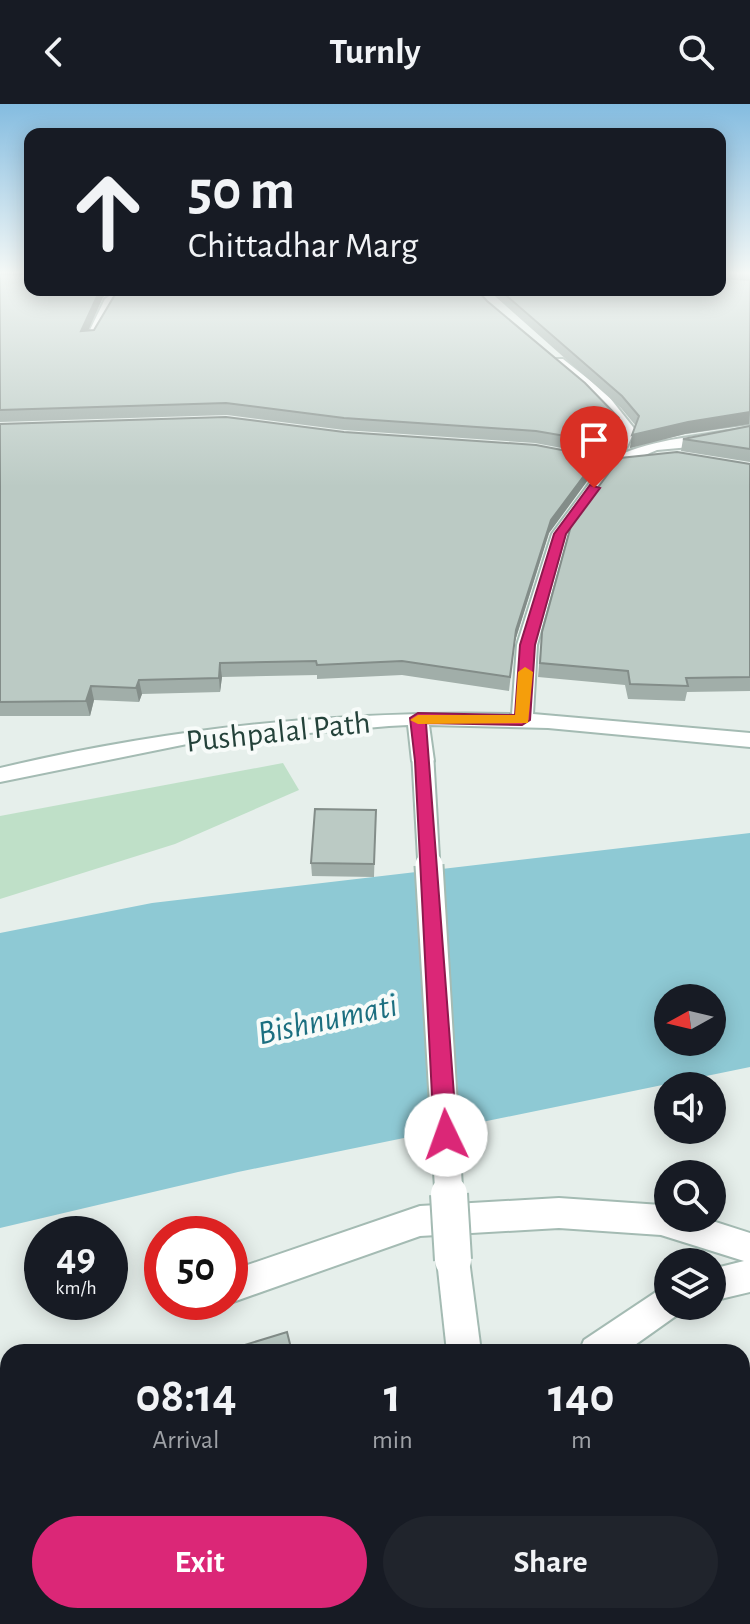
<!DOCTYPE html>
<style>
:root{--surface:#171b24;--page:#20242c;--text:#f1f3f6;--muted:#9ea1a6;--accent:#db2777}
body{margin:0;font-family:"Alegreya Sans",sans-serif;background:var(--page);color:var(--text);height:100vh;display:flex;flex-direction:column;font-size:30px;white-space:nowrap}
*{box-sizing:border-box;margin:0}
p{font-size:26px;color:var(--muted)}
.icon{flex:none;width:44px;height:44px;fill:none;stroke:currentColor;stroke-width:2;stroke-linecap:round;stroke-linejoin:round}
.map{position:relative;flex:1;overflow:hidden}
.side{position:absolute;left:0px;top:1240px;width:750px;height:280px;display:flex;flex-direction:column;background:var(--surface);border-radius:24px 24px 0 0;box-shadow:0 4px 20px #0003}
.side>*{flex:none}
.top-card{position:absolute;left:24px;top:24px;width:702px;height:168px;border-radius:16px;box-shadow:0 4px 20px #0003;background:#171b24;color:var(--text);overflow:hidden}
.needle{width:52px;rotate:262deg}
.buttons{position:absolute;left:654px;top:880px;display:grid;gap:16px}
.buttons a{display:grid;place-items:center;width:72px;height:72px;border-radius:50%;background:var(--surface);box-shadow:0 4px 20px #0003;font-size:40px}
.speed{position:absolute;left:24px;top:1112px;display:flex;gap:16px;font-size:40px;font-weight:700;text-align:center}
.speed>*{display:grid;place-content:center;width:104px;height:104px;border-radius:50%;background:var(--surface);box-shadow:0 4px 20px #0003;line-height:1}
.speed small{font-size:20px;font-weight:400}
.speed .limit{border:12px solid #d22;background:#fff;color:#111}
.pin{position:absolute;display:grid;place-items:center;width:68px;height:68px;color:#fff;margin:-82px -34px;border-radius:50% 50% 50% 0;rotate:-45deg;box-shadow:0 0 8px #0007}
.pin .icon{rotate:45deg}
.me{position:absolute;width:88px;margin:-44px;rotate:357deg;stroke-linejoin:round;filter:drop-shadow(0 0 6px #0008)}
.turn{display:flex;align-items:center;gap:28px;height:168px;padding:0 32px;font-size:36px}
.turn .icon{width:104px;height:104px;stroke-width:2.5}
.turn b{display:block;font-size:56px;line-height:68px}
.eta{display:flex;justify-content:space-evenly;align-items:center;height:136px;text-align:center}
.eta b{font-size:48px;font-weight:700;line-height:56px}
.button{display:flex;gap:16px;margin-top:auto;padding:16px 32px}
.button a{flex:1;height:92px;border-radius:48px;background:var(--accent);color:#fff;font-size:32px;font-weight:700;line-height:92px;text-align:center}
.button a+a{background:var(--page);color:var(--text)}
header{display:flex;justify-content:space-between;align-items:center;height:104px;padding:0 32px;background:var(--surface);font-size:36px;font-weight:700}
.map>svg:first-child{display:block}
.green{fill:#bfe0c8}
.water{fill:#8ec9d4;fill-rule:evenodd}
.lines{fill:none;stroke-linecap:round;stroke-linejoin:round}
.street-casing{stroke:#a8b8b2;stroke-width:4}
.secondary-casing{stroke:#a4bbb3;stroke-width:4}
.street{fill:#fff;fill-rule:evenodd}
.secondary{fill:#fff;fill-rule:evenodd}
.secondary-bridge-far2-casing{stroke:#a4bbb3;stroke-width:25;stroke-linecap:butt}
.secondary-bridge-far1-casing{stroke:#a4bbb3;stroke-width:31;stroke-linecap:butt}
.secondary-bridge-casing{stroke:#a4bbb3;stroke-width:40;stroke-linecap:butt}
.secondary-bridge-far2{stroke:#fff;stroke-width:21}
.secondary-bridge-far1{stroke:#fff;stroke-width:27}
.secondary-bridge{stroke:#fff;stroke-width:36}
.wall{fill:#a1aea9}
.shaded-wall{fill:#838d89}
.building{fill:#bbcac4;stroke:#838d89;stroke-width:2}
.route{fill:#db2777;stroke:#8e194d;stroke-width:2}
.slow{fill:#f59e0b}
.labels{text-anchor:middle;stroke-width:8;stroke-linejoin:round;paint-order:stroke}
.street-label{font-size:32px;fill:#24423a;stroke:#f7fbf9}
.water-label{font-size:34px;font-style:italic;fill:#1c6f80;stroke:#f7fbf9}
</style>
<header><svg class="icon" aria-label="back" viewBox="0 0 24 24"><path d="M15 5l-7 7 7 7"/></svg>Turnly<svg class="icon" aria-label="search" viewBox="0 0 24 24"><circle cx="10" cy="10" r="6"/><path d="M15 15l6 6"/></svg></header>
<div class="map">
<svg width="750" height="1520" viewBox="0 0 750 1520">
<rect width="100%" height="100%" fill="#e6efeb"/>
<polygon class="green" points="283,659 299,686 175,740 0,795 0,712"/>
<path class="water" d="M750,729V963L238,1068L0,1124V829L152,799ZM668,894H712V938H668Z"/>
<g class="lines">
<g class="street-casing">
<g id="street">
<polygon points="118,186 132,186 115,197 93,236 85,236 105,195"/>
<path d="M553,255H563L606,289L633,323L635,326L624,349C663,333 708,332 750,323V331L701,342L657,346L616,363H606L603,360L621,326L596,295L553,261Z"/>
</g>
</g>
<g class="secondary-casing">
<g id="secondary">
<path d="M647,352L652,353V359L616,364L568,430L537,541L533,610L750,629V643L548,624L429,621L434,657L423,664L412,657L408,621L389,622L192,639L0,678V664C169,624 338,606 512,610L517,541L552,430L606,357Z"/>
<polygon points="559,1094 661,1101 668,1103 668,1114 703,1114 750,1129 750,1188 712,1197 712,1165 744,1157 661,1131 559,1124 420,1132 230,1199 227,1198 230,1198 230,1167 420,1102"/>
<polygon points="453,1140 465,1145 469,1156 481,1248 447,1248 437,1156 441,1145"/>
<polygon points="668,1180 668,1202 683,1202 680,1209 625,1248 579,1248 584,1236"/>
<polygon points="475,1512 515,1512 516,1520 476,1520"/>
</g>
</g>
<use href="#street" class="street"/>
<use href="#secondary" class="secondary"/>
<g class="secondary-bridge-far2-casing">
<polyline id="secondary-bridge-far2" points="423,657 429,763"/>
</g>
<g class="secondary-bridge-far1-casing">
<polyline id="secondary-bridge-far1" points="429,761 449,1092"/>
</g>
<g class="secondary-bridge-casing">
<polyline id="secondary-bridge" points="449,1090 453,1156"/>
</g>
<use href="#secondary-bridge-far2" class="secondary-bridge-far2"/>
<use href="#secondary-bridge-far1" class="secondary-bridge-far1"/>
<use href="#secondary-bridge" class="secondary-bridge"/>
</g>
<g class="wall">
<polygon points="0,170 30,186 113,186 103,193 88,227 487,197 619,314 617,326 604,352 535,339 344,326 227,311 0,318"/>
<polygon points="720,170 750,170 750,321 685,330 630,344 636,322 621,304 488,186 720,186 734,175 720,173"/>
<polygon points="0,320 596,365 549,429 514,540 509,587 402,571 317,575 317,571 222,573 220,588 142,590 139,598 94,596 90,612 0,612"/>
<polygon points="750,322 750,358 681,347 683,335"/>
<polygon points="750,360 750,587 687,588 685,597 628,595 625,581 538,573 542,528"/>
<polygon points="376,706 374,773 312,772 311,759"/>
<polygon points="750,1310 750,1464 742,1460 742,1325"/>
</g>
<g class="shaded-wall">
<polygon points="100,186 113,186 103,193 83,238 81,227"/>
<polygon points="750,308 749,320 685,330 630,344 632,331 688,318"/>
<polygon points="619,314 617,326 604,352 606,339"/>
<polygon points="598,353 596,365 549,429 514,540 509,587 516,526 551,416"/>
<polygon points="220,559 222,573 220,588 219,574"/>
<polygon points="139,576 142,590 139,598 136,584"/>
<polygon points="91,582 94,596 90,612 86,597"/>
</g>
<g class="building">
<polygon points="0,170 30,170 30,186 100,186 81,227 94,226 116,189 120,186 477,186 487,197 585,279 619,314 606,339 536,327 344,314 226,299 0,306"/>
<polygon points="720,174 750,176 750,308 688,318 632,331 639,312 622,292 500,186 720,186"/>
<polygon points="226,313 344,328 536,341 598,353 551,416 516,526 510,573 402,557 317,561 316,557 220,559 219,574 139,576 136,584 91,582 86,597 0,598 0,320"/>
<polygon points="750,322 750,345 683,335"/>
<polygon points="677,348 750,360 750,573 686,574 688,582 630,580 628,567 540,559 542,528 572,418 620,354"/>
<polygon points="315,705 376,706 374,760 311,759"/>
<polygon points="287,1228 292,1248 222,1248"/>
<polygon points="750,1313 750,1447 742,1442 742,1329"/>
<polygon points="8,1482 8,1512 190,1512 193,1520 0,1520 0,1485"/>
</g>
<linearGradient id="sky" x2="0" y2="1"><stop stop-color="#84bce0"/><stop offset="0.44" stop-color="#f4f8f6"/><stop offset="1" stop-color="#f4f8f6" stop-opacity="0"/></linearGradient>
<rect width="750" height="383" fill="url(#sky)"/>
<polygon class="route" points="590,381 600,384 566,430 535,541 530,616 522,621 426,619 457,1031 454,1038 446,1041 438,1038 434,1031 415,657 410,614 418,609 515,611 520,541 554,430"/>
<polygon class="slow" points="525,563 533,568 528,619 418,620 410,616 418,611 515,611 518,568"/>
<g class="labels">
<g class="street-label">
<text transform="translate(278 627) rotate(-6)" y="11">Pushpalal Path</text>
</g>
<g class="water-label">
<text transform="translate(327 914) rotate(-12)" y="12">Bishnumati</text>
</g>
</g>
</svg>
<div class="buttons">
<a><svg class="needle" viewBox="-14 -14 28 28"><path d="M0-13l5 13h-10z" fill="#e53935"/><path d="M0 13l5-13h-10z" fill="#9ea1a6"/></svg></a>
<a><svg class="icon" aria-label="sound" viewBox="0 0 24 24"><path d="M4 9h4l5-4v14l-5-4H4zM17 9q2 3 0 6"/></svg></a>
<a><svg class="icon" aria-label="search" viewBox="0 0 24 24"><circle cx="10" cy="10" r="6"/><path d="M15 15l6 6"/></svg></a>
<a><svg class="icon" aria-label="layers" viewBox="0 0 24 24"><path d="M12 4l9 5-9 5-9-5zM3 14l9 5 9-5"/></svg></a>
</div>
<div class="speed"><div>49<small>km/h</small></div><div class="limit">50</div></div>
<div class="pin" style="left:594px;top:384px;background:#d93025"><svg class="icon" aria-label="arrive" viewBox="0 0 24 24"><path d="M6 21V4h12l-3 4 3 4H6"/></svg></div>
<svg class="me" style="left:446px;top:1031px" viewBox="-20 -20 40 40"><circle r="19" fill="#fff"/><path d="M0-13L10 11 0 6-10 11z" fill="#db2777"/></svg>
<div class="top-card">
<div class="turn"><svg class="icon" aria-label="ahead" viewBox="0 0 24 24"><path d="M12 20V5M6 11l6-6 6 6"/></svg><div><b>50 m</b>Chittadhar Marg</div></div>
</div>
<section class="side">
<div class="eta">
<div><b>08:14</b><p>Arrival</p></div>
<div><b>1</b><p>min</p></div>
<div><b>140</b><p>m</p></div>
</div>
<div class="button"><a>Exit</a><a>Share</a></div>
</section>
</div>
